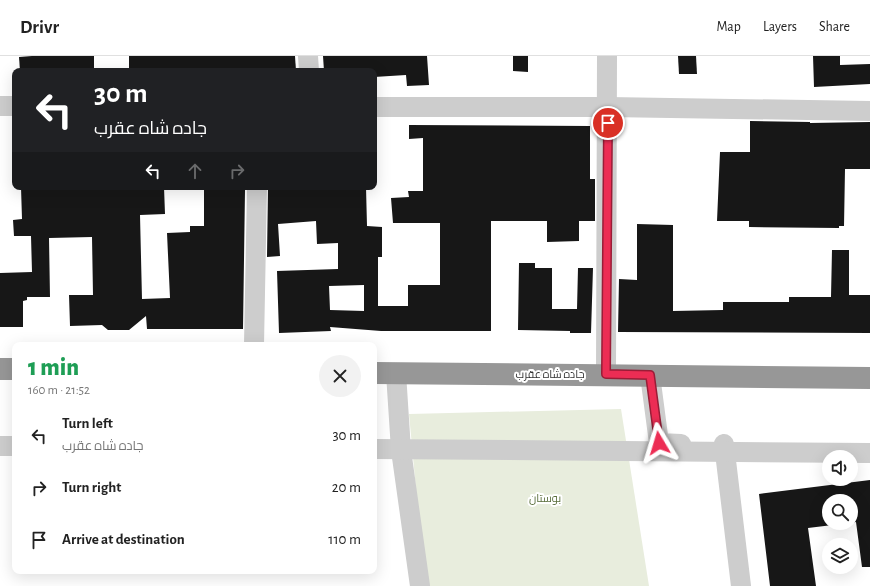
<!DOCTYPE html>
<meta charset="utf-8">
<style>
:root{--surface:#fff;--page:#f2f2f2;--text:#222;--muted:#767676;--line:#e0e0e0}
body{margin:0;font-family:"Alegreya Sans",Cairo,sans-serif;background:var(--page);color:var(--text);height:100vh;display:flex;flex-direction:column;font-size:15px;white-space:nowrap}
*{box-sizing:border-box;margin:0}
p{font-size:13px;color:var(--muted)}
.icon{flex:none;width:22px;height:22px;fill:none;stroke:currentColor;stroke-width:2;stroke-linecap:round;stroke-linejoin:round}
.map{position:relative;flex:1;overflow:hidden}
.drawer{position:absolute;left:12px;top:286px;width:365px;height:232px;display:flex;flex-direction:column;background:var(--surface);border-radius:8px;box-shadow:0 4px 16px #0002}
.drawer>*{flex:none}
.guide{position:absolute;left:12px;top:12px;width:365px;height:122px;border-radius:8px;box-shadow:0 4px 16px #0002;background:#202124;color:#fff;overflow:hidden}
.controls{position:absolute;left:822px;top:394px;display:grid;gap:8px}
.controls a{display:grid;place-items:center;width:36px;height:36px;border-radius:50%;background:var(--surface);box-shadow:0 4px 16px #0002;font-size:20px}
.pin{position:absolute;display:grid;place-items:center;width:34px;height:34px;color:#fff;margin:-17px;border:2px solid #fff;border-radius:50%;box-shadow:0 1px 4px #0007}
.me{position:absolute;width:44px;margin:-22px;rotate:353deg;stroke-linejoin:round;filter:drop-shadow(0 0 3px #0008)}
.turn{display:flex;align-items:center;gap:14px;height:84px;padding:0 16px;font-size:18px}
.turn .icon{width:52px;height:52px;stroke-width:2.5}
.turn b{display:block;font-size:28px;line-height:34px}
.lanes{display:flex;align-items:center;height:38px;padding:0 16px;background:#0003;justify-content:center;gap:20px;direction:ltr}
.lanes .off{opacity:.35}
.round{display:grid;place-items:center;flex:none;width:42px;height:42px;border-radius:21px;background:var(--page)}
.headline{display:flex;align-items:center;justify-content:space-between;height:68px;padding:0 16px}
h1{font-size:24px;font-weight:800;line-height:30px;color:#1e9e55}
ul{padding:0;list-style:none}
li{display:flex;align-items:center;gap:12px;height:52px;padding:0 16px}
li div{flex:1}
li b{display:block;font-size:15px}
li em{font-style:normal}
header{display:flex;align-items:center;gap:24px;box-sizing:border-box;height:56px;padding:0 20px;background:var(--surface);border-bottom:1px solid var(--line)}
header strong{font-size:19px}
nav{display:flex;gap:22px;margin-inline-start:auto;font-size:14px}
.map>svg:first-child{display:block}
.green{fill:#e8eddd}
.building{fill:#171717;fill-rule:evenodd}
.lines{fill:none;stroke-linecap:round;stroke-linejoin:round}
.minor{stroke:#cdcdcd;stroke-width:20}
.highway{stroke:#979797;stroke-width:22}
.route-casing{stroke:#991d37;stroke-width:10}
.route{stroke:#ec2d54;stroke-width:7}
.labels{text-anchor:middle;stroke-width:4;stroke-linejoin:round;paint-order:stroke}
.street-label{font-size:11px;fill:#303030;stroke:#fff}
.park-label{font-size:11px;fill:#596d3b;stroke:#fff}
</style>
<header>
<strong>Drivr</strong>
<nav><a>Map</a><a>Layers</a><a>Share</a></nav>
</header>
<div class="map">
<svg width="870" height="530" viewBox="0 0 870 530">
<rect width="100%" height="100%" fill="#fff"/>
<polygon class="green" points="621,353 649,530 425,530 409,358"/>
<g class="building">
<polygon points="32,0 94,0 94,15 20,15 19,1"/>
<polygon points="129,0 295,0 296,15 129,15"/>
<polygon points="323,0 427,0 429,29 407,30 406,19 374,21 374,15 324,15"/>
<polygon points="513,0 528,0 528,16 513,15"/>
<polygon points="678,0 696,0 697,18 679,18"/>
<polygon points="813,0 840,0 840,9 870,8 870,28 814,31"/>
<polygon points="750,65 810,66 810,67 870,66 870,113 845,113 844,170 839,170 839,172 749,171 749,165 717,165 720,96 750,96"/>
<path d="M409,69L590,70V123H595V165H579V185L547,186V165H491V275H381L330,271L331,275L279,277L277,215L338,213V187L317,188L316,165L278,168L280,200L267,201L268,132L366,131L367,170L382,171V201H378V250H408V229H440V167H393L391,142L409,141L408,135H423V82L409,83ZM364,229V255L330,254L329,230Z"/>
<polygon points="21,131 117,131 118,133 164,131 165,158 140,159 142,243 170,242 167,177 190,176 190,170 204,170 204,134 245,134 243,273 147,273 146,260 129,274 108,274 102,269 70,270 69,239 93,239 92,181 49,182 50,241 27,241 27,244 23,245 23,271 0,271 0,217 32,216 31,180 14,180 13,164 22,163"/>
<polygon points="637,168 673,169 673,255 723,254 723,246 789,246 789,241 831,241 832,194 849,194 849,239 870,239 870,277 618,276 619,223 637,224"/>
<polygon points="519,207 535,207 535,212 552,212 552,253 577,253 578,212 593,212 591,277 570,277 570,275 518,274"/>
<polygon points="870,424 870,511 862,511 856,466 851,467 851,445 829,445 829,467 849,467 808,472 816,530 770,530 759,438"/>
</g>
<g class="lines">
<g class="minor">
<polyline points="308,0 309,15"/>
<polyline points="0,50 15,50"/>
<polyline points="374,51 608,51 870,55"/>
<polyline points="254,289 257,131"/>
<polyline points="396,317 401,394 420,530"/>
<polyline points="606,318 607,0"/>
<polyline points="650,319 659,387 681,388"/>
<polyline points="724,388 741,530"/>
<polyline points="0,390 15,390"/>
<polyline points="374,393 870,397"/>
</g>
<g class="highway">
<polyline points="0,313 15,313"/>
<polyline points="374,317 870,322"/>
</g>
</g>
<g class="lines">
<g class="route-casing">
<polyline id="route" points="608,67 606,318 650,319 659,387"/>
</g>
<use href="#route" class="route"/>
</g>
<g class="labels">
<g class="street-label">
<text x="550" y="322">جاده شاه عقرب</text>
</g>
<g class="park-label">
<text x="545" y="446">بوستان</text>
</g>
</g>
</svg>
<div class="controls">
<a><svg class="icon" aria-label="sound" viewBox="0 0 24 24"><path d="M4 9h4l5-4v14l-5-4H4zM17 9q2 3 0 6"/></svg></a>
<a><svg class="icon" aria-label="search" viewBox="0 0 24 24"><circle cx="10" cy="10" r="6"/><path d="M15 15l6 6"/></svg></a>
<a><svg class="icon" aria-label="layers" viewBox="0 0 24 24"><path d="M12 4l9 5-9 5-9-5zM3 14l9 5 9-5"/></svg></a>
</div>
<div class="pin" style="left:608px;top:67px;background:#d93025"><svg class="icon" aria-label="arrive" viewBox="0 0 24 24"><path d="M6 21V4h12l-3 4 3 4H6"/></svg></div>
<svg class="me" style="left:659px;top:387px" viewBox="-20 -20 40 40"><path d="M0-17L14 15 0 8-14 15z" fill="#ec2d54" stroke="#fff" stroke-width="4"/></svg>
<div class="guide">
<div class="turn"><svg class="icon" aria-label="left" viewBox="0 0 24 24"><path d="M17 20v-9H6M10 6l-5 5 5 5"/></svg><div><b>30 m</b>جاده شاه عقرب</div></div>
<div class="lanes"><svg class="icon" aria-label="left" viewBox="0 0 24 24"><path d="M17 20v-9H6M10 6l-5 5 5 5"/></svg><svg class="icon off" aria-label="ahead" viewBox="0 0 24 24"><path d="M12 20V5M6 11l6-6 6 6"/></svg><svg class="icon off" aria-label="right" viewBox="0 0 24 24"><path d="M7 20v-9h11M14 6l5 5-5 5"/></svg></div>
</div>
<section class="drawer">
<div class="headline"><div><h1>1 min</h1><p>160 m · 21:52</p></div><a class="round"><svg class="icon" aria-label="close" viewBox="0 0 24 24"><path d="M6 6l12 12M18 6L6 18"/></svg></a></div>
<ul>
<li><svg class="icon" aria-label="left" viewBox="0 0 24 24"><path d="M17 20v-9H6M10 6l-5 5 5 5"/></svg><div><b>Turn left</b><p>جاده شاه عقرب</p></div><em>30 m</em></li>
<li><svg class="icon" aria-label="right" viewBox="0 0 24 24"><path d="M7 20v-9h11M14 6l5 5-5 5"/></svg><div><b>Turn right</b></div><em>20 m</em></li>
<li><svg class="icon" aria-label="arrive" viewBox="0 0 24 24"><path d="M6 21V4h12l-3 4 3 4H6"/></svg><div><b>Arrive at destination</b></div><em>110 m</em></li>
</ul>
</section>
</div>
